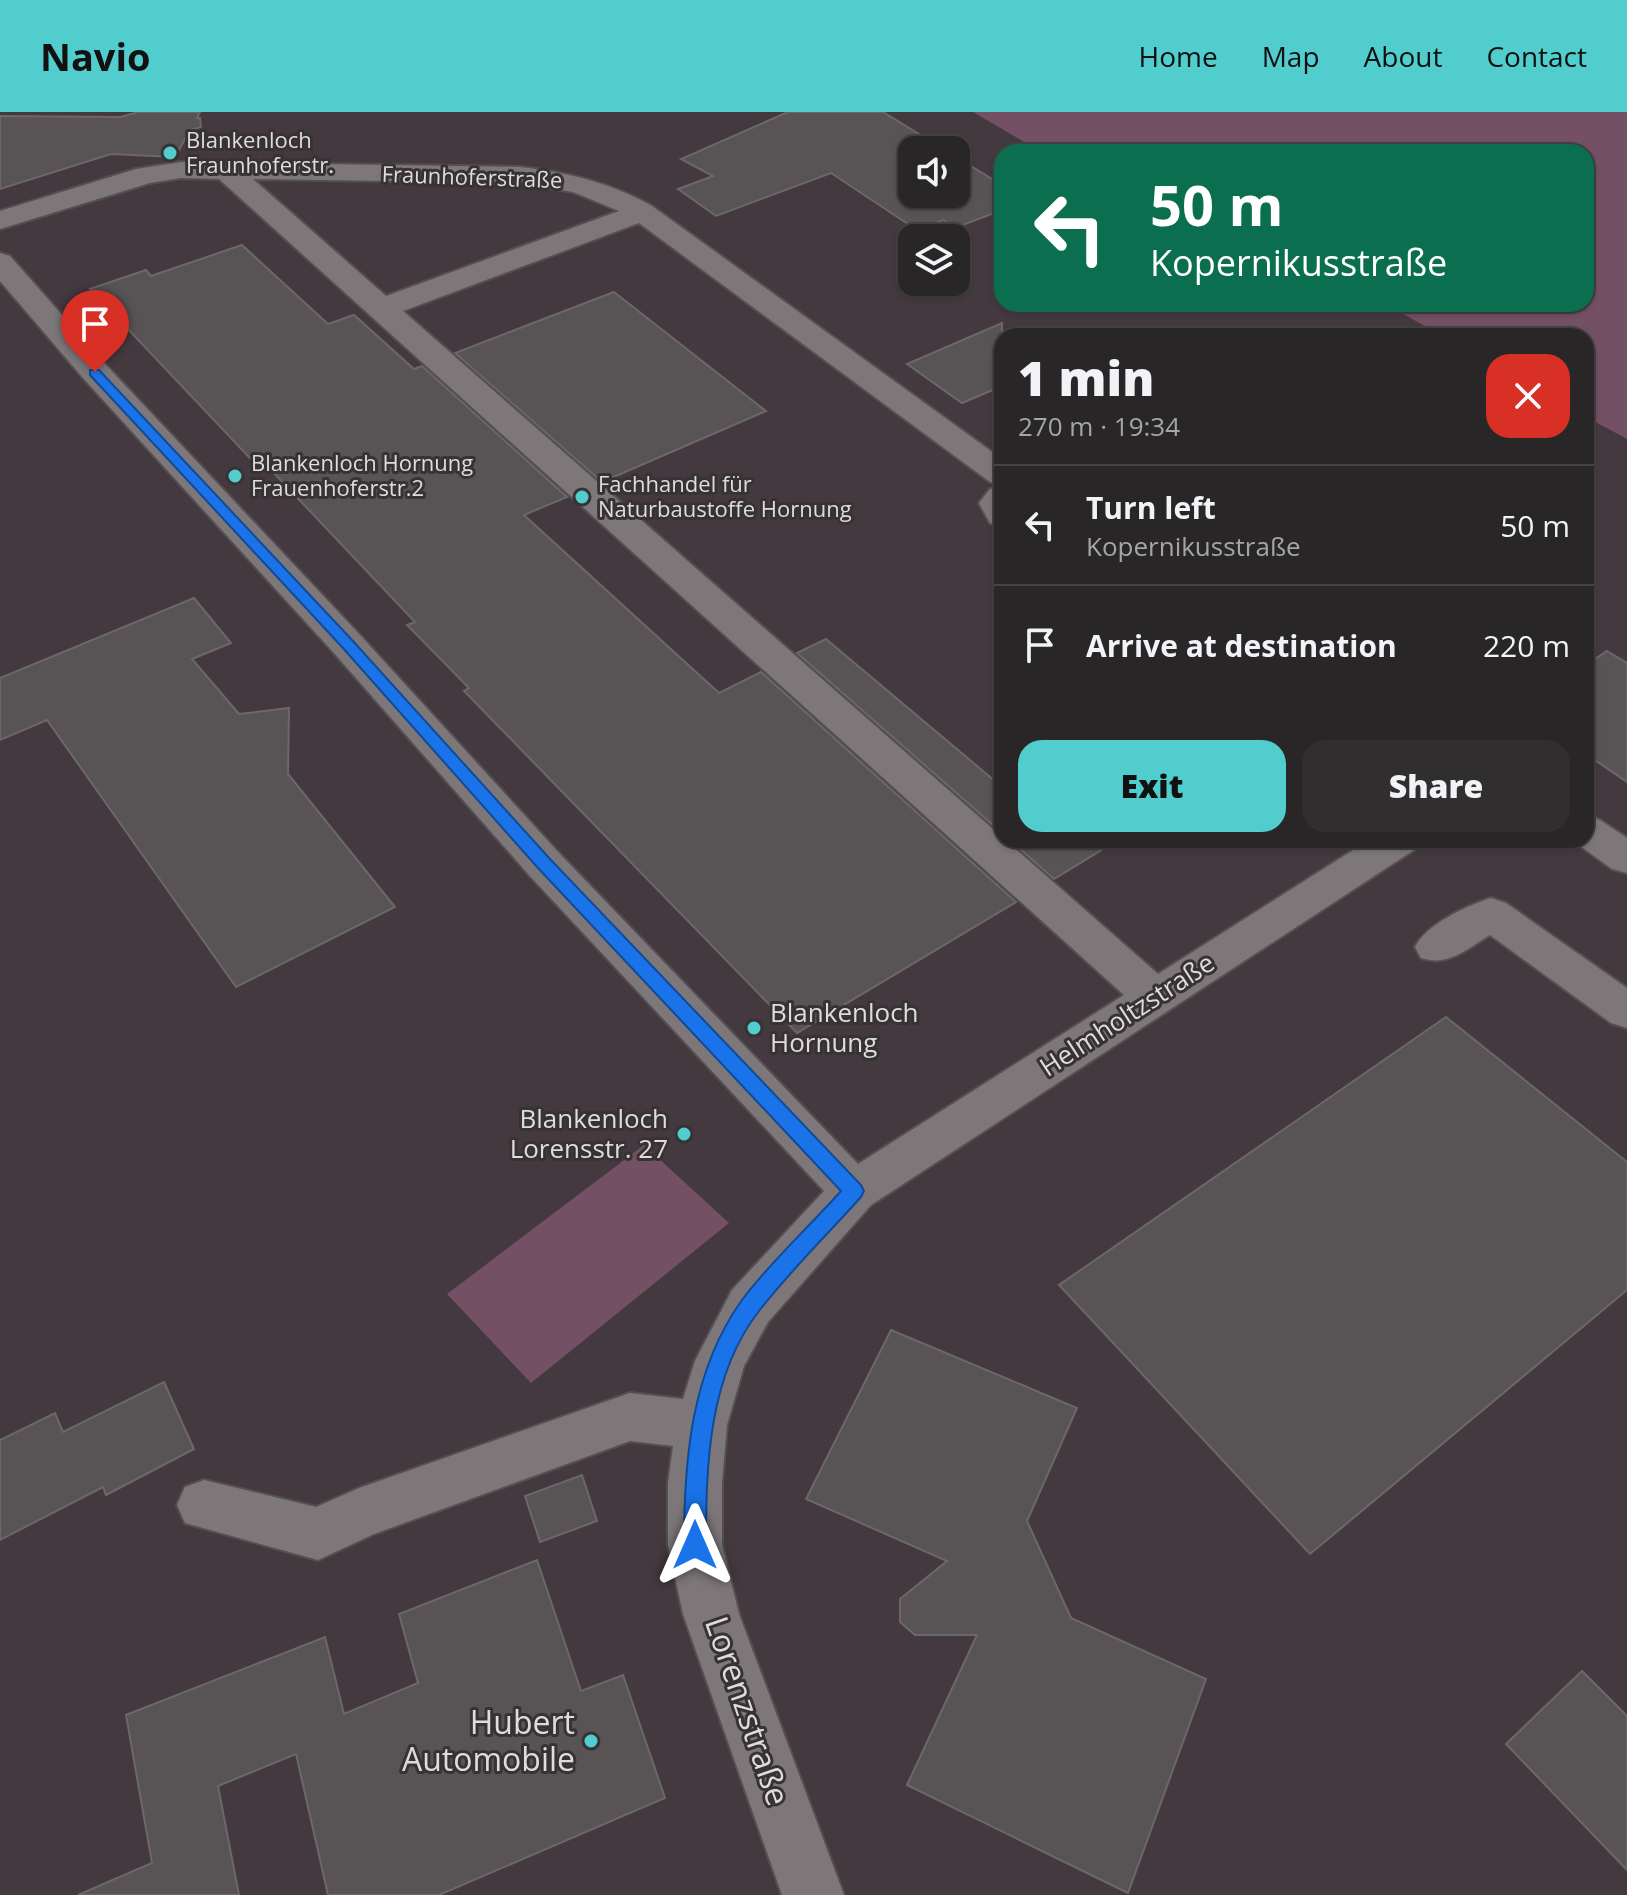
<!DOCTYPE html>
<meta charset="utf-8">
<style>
:root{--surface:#292627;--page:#312e2f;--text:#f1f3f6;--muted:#a5a5a7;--line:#454344;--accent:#52cdcd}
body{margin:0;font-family:"Open Sans",sans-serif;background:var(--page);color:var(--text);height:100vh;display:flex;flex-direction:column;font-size:30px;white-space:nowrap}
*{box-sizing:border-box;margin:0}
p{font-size:26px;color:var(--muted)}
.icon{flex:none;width:44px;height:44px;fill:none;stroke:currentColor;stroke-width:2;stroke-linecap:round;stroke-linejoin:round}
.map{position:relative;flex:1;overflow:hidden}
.side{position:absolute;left:994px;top:216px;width:600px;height:520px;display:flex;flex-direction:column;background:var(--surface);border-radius:24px;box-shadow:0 2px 6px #0004,0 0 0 2px var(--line)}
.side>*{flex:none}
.top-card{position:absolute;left:994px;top:32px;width:600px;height:168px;border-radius:24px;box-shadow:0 2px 6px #0004,0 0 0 2px var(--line);background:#0b6e4f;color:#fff;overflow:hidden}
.tools{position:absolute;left:898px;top:24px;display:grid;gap:16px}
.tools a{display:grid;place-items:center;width:72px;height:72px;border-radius:16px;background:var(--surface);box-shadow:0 2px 6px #0004,0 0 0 2px var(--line);font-size:40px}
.pin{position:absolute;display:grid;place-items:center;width:68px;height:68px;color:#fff;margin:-82px -34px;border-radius:50% 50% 50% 0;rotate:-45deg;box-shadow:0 0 8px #0007}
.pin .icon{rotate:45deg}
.me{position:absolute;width:88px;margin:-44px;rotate:0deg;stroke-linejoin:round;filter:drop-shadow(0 0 6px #0008)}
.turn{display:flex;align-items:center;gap:28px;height:168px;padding:0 24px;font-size:36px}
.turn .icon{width:104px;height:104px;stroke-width:2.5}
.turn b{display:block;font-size:56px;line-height:68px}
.round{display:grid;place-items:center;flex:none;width:84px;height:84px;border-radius:24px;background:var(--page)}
.summary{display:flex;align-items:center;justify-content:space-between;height:136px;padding:0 24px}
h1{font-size:48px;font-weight:800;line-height:60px}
.cta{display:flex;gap:16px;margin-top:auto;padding:16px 24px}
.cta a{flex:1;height:92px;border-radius:24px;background:var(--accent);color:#111;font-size:32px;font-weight:800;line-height:92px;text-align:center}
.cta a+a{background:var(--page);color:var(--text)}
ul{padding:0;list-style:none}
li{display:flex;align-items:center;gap:24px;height:120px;padding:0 24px;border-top:2px solid var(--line)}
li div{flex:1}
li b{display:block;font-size:30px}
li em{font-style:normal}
header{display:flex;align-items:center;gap:48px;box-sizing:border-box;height:112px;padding:0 40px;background:var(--accent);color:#111}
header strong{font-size:38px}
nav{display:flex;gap:44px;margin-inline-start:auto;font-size:28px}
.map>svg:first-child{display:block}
.built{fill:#44393f;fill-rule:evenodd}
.green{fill:#745064}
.building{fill:#585355;stroke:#6c676a;stroke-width:2}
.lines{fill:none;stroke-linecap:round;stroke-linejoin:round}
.minor-casing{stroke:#545052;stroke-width:4}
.minor{fill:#7d777a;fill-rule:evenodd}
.route{fill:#1a73e8;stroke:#114b97;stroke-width:2}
.poi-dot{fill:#52cdcd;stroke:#373234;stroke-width:3}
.labels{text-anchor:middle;stroke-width:6;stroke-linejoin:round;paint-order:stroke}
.far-poi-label{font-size:22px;fill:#dfdcdd;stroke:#373234;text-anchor:start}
.far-street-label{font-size:22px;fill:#dfdcdd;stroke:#373234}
.poi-label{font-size:26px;fill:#dfdcdd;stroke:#373234;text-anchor:start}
.street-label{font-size:26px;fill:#dfdcdd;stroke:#373234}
.near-street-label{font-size:32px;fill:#dfdcdd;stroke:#373234}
.near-poi-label{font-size:32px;fill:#dfdcdd;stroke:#373234;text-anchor:end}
</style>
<header>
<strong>Navio</strong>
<nav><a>Home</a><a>Map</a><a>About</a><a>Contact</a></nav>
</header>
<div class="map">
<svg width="1627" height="1783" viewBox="0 0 1627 1783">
<rect width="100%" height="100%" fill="#373234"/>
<path class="built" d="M0,0H973L1041,40H1002V192H1386L1442,224H1002V728H1586V305L1627,327V1783H0ZM912,38H956V82H912ZM912,126H956V170H912Z"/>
<g class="green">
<polygon points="973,0 1627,0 1627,327 1586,305 1586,224 1442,224 1386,192 1586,192 1586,40 1041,40"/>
<polygon points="644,1033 729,1111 531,1271 447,1182"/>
</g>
<g class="building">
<polygon points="138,0 200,0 197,6 200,6 201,15 190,18 175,45 111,42 0,77 0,4 121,5"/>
<polygon points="788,0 883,0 945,38 912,38 912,82 956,82 956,45 1002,73 1002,98 955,116 943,108 917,118 831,61 716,104 678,77 713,64 681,47"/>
<polygon points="242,133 328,212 354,203 414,257 422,254 567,385 524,403 719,581 761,560 1016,790 797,921 464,579 469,576 407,513 415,510 270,357 263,360 90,177 146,158 151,164"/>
<polygon points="614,180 766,299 602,370 455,241"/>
<polygon points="1002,211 1002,274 962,291 907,252"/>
<polygon points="194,486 231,531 192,547 239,602 289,596 288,662 395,795 236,875 47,608 0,628 0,566"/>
<polygon points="826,527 1002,675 1002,721 797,541"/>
<polygon points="1607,539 1627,551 1627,670 1586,642 1586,553"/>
<polygon points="1010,728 1118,728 1054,767"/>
<polygon points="1446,905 1627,1050 1627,1178 1310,1442 1059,1173"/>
<polygon points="891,1218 1077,1296 1027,1409 1071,1506 1206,1567 1128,1781 907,1673 977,1523 915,1523 900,1510 900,1487 947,1449 806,1387"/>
<polygon points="164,1270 194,1337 106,1383 103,1375 0,1428 0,1328 55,1301 63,1320"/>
<polygon points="582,1363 597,1409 540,1430 525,1384"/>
<polygon points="537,1448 581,1579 623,1563 665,1686 439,1783 328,1783 296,1642 218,1674 239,1783 78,1783 152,1751 126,1603 325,1525 344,1602 418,1571 399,1502"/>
<polygon points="1582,1559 1627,1604 1627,1758 1506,1632"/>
</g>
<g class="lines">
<g class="minor-casing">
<g id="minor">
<path d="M181,50L520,55C567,60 611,71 652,94L1002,347V373L990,370L639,111L403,199L1158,862L1369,728H1420L1414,738L871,1093L768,1210L744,1254L727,1313L722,1371V1433L739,1502L844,1783H782L683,1502L668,1433V1371L673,1334L630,1329L374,1422L318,1448L185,1411L177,1393L185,1375L204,1368L316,1395L359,1376L630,1281L683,1287L695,1249L732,1178L824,1079L529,763L334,541L84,267L0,169V141L10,144L106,253L360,523L559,741L858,1052L1124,883L219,67L181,66L150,71L0,117V99L136,57ZM253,67L520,71L573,80L619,99L386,184Z"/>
<polygon points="1002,374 1002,415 990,411 979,391 990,377"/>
<polygon points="1586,703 1600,708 1627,726 1627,761 1612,757 1572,728 1586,728"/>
<path d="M1491,786L1506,791L1627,876V916L1611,911L1490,823C1467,837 1448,855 1421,846L1415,835C1427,812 1466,794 1491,786Z"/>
</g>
</g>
<use href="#minor" class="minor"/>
</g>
<path class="route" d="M90,258H99L352,528L550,747L861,1073L864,1079L861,1085C827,1123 790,1159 759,1199C708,1264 706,1355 706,1433L703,1441L695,1444L687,1441L684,1433C684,1348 691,1259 742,1188C770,1150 810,1114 841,1079L538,756L342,535L90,263Z"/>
<g class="poi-dot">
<circle cx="170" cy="41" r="8"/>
<circle cx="235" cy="364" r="8"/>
<circle cx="582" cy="385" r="8"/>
<circle cx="754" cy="916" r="8"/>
<circle cx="684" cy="1022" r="8"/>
<circle cx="591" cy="1629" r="8"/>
</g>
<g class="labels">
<g class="far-poi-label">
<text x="186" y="36">Blankenloch<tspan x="186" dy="25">Fraunhoferstr.</tspan></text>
<text x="251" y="359">Blankenloch Hornung<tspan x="251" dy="25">Frauenhoferstr.2</tspan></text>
<text x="598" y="380">Fachhandel für<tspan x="598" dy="25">Naturbaustoffe Hornung</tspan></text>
</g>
<g class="far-street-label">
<text transform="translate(472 65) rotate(2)" y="8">Fraunhoferstraße</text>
</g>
<g class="poi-label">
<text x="770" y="910">Blankenloch<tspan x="770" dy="30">Hornung</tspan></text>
<text x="668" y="1016" text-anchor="end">Blankenloch<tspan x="668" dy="30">Lorensstr. 27</tspan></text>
</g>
<g class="street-label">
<text transform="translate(1127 903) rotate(-33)" y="9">Helmholtzstraße</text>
</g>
<g class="near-street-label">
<text transform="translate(747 1599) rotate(71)" y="11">Lorenzstraße</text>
</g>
<g class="near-poi-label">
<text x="575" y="1622">Hubert<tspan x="575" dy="37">Automobile</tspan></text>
</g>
</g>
</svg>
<div class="tools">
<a><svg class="icon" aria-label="sound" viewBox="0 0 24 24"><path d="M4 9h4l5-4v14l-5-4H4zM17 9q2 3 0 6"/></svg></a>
<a><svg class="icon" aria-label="layers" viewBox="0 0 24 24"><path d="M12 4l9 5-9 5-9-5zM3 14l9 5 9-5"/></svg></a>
</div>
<div class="pin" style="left:95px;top:260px;background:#d93025"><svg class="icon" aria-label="arrive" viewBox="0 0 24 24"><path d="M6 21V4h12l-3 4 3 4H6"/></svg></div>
<svg class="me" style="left:695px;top:1433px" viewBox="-20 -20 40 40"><path d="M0-17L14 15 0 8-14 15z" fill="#1a73e8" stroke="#fff" stroke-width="4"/></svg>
<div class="top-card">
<div class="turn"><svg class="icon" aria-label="left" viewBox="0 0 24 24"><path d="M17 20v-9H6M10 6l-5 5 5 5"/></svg><div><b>50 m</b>Kopernikusstraße</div></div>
</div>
<section class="side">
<div class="summary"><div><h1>1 min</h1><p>270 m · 19:34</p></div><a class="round" style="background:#d93025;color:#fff"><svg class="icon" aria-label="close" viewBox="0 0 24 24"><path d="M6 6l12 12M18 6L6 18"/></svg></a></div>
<ul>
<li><svg class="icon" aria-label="left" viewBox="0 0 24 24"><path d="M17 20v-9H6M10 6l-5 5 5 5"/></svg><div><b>Turn left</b><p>Kopernikusstraße</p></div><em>50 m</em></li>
<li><svg class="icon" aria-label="arrive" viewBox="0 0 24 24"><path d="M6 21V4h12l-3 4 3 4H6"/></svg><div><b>Arrive at destination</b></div><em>220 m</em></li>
</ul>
<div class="cta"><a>Exit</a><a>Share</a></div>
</section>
</div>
